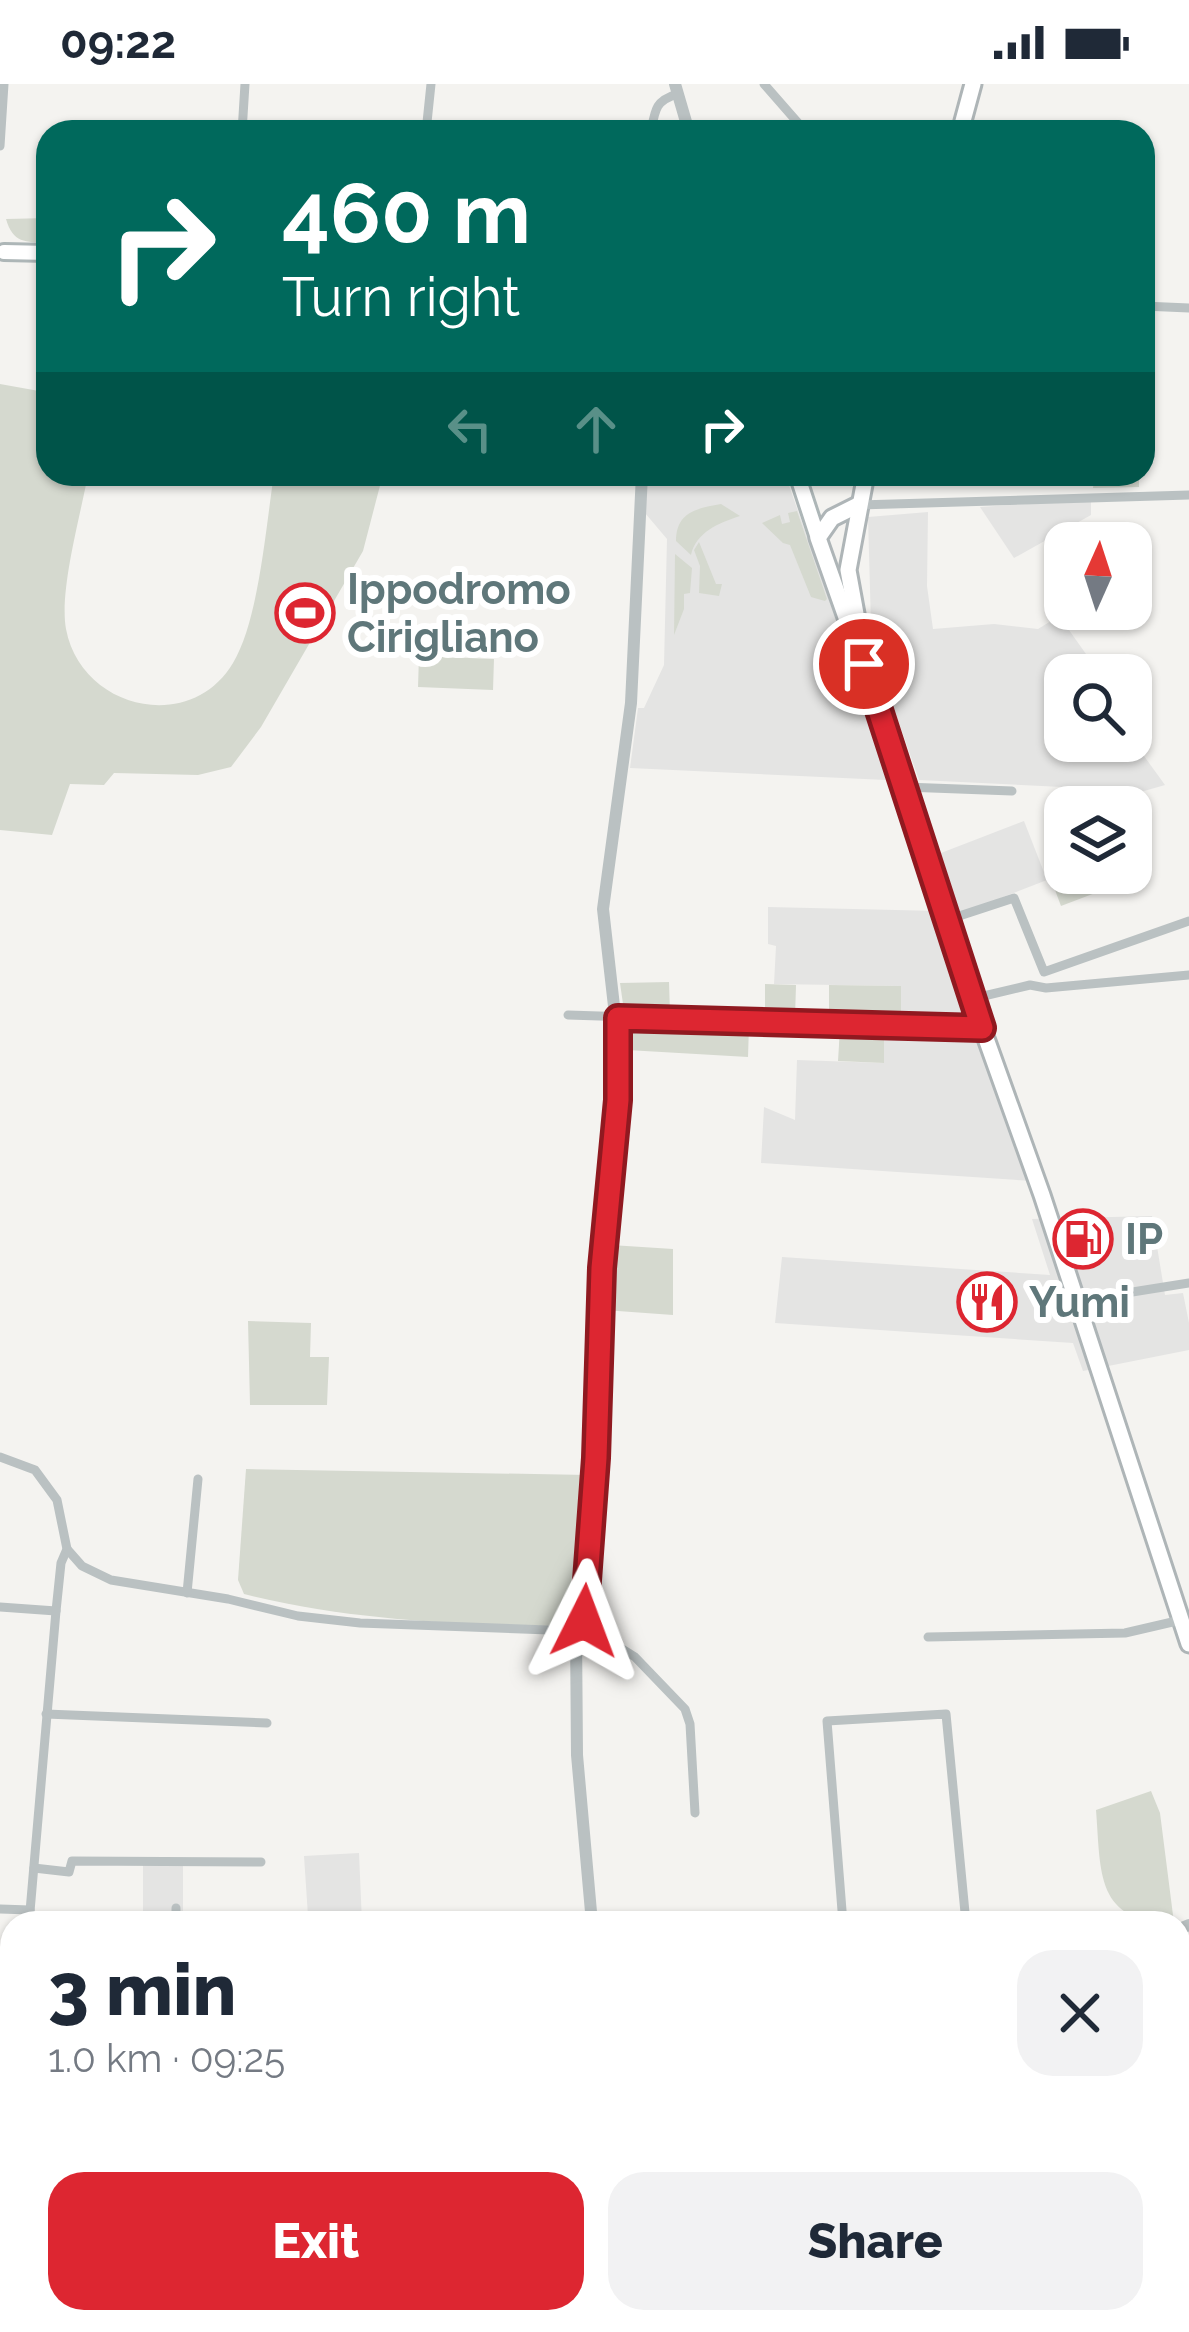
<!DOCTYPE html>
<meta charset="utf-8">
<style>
:root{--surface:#fff;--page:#f2f2f3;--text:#1f2937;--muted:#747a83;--accent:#dd2631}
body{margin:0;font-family:Raleway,sans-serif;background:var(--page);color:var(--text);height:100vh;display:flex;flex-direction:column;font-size:45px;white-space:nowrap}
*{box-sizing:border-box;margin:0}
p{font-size:39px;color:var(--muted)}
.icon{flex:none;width:66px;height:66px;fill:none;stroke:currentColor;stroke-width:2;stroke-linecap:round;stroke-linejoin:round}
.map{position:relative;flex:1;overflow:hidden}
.panel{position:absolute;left:0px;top:1827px;width:1191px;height:423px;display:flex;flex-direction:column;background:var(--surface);border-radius:36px 36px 0 0;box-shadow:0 3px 9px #0004}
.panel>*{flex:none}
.guide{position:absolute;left:36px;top:36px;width:1119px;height:366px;border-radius:36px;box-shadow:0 3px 9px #0004;background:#00695c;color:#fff;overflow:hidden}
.needle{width:78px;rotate:3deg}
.buttons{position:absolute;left:1044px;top:438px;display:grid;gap:24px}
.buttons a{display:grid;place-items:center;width:108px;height:108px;border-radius:24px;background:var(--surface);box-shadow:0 3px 9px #0004;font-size:60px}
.pin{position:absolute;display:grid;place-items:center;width:102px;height:102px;color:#fff;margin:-51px;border:6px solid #fff;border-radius:50%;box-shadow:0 3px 12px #0007}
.me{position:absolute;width:132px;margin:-66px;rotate:3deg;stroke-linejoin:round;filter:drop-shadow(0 0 9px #0008)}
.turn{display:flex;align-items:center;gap:42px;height:252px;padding:0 48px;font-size:54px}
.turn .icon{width:156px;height:156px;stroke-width:2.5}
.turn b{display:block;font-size:84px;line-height:102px}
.lanes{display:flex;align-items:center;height:114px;padding:0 48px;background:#0003;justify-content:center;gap:60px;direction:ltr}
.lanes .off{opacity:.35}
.round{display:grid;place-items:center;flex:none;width:126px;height:126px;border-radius:36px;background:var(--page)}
.overview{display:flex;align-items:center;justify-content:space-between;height:204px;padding:0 48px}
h1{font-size:72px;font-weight:800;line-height:90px}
.button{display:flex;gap:24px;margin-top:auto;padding:24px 48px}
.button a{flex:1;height:138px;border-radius:36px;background:var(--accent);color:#fff;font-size:48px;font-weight:800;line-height:138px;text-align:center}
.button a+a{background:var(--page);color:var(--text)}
.status{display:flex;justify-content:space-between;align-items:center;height:84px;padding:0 60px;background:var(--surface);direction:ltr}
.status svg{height:33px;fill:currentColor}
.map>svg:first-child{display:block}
.built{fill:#e4e4e3}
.green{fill:#d5d9cf}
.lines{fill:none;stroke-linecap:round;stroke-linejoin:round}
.secondary-casing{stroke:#adb6b7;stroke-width:20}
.primary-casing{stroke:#aeb5b7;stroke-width:21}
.minor{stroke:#bac1c2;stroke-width:9}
.tertiary{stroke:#bac1c2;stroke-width:12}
.secondary{stroke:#fff;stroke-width:14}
.primary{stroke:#fff;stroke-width:15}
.route-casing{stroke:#901920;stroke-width:30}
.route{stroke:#dd2631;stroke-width:21}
.labels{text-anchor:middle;stroke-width:12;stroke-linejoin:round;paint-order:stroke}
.poi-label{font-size:42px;font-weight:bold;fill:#5f777a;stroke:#fff;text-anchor:start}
</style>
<div class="status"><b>09:22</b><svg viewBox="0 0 49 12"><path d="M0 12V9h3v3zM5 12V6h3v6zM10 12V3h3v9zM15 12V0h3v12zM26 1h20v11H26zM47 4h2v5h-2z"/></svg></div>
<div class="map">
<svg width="1189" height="2248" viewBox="0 0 1189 2248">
<rect width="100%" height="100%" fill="#f4f3f0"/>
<g class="built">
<polygon points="690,390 785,390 864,615 886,696 630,684 638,624 644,624 664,581 667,455 645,429 647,400"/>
<polygon points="1091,416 1091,431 1014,474 980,423"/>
<polygon points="928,428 927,502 933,545 994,540 1038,545 1059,532 1086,570 1075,579 1084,591 1065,591 1065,657 1131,654 1165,701 1144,707 919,696 877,576 871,541 868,433"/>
<polygon points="1024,737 1047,796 960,830 941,769"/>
<polygon points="768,823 938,827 1033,1097 761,1079 764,1023 795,1036 797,976 883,979 884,935 901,934 901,902 774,900 776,862 768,860"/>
<polygon points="1152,1132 1165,1211 1183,1209 1189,1239 1189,1266 1083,1287 1073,1259 775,1239 782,1173 1050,1191 1032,1135"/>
<polygon points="359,1769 362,1839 282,1839 282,1835 308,1832 304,1772"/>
<polygon points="143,1780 183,1781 183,1838 143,1838"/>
</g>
<g class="green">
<path d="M48,134V159C25,158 13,159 6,135Z"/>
<path d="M0,300L39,307L48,301V390H88C81,430 59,506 66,545C81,625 190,651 233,579C259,536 266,441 274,390H383L363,467L261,643L231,683L198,691L114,689L104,701L70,700L52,751L0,746Z"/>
<polygon points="1095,390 1139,390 1139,403 1093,404"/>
<path d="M721,420L740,432C719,439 696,448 691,471L676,457C676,429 696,424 721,420Z"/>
<polygon points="797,427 827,515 825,517 811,513 790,461 783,459 762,439 780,431 782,440 790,438 788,429"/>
<polygon points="699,458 716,500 722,500 719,512 699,509 700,482 694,466"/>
<polygon points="675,470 692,484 690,509 684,510 684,525 674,551"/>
<polygon points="419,572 494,575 493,606 418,603"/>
<polygon points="1076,789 1096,789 1103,806 1061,822 1052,798"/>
<polygon points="669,898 670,929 624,927 620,899"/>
<polygon points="765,900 796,901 795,933 765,932"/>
<polygon points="829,901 901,902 901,935 829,934"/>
<polygon points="627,940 749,942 748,973 627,966"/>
<polygon points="840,944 884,946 884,979 838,977"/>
<polygon points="611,1161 673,1165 673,1231 604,1226"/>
<polygon points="248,1237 311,1239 310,1273 329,1273 327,1321 250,1321"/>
<path d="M246,1385L588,1391L580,1533L574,1542C464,1541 351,1537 244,1510L238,1496Z"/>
<path d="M1151,1707L1160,1729L1174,1839C1095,1839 1101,1789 1096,1726Z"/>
<polygon points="281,2238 348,2238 349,2248 282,2248"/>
<rect x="651" y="2238" width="386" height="10"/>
</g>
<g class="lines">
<g class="secondary-casing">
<g id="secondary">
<polyline points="4,168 48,169"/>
<polyline points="797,390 818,454"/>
</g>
</g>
<g class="primary-casing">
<g id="primary">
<polyline points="960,48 973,0"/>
<polyline points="858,421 832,434 818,454 890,658 944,837 1042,1111 1189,1560"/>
<polyline points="859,546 848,486 866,390"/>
</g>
</g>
<g class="minor">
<polyline points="764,0 806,48"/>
<polyline points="242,48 245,0"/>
<polyline points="426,48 431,0"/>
<path d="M651,48C655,26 655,17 677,10"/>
<polyline points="0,62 4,0"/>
<polyline points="1143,222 1189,224"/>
<polyline points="859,421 1189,411"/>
<polyline points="905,703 1012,707"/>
<polyline points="944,837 1014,814 1044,888 1189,837"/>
<polyline points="971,915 1030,901 1046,904 1189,891"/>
<polyline points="568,931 982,944"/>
<polyline points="1076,1217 1189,1199"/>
<polyline points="0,1373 35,1386 57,1416 67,1465 61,1479 56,1527 29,1839"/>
<polyline points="67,1465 82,1482 111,1496 228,1515 298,1532 360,1539 576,1547 611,1558 635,1573 685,1625 690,1640 695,1729"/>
<polyline points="187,1509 198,1395"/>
<polyline points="0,1523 56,1527"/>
<polyline points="928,1553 1125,1549 1181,1536"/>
<polyline points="46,1630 267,1639"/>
<polyline points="34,1784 69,1788 72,1777 261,1778"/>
<polyline points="0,1825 30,1826"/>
<polyline points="176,1839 176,1824"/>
<polyline points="843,1839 827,1637 946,1630 966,1839"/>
<polyline points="0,2110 12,2107"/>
</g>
<g class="tertiary">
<polyline points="675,0 689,48"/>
<polyline points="592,1839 577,1671 576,1547 583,1537 595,1374 601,1184 620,975 603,825 631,619 642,390"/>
<polyline points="1179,1845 1189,1841"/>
<polyline points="539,2248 540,2238"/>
</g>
<use href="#secondary" class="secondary"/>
<use href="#primary" class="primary"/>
</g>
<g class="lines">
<g class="route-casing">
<polyline id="route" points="584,1537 596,1374 602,1184 618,1016 618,934 982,944 864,580"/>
</g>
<use href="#route" class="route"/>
</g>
<defs>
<g id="stadium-ring" transform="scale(3)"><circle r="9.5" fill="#fff" stroke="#dd2631" stroke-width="1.5"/><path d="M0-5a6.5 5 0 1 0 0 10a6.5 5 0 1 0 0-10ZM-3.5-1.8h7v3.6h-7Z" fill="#dd2631"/></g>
<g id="fuel-ring" transform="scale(3)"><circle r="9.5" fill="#fff" stroke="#dd2631" stroke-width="1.5"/><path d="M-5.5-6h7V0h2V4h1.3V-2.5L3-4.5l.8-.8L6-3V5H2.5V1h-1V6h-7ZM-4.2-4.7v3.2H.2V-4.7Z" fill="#dd2631"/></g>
<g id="restaurant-ring" transform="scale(3)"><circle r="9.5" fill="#fff" stroke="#dd2631" stroke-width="1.5"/><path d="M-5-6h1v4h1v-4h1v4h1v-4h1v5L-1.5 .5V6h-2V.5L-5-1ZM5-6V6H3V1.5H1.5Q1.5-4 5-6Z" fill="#dd2631"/></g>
</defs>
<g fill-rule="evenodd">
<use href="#stadium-ring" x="305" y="529"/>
<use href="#fuel-ring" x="1083" y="1155"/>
<use href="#restaurant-ring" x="987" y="1218"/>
</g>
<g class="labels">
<g class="poi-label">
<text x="347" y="520">Ippodromo<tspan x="347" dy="48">Cirigliano</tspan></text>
<text x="1125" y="1170">IP</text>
<text x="1029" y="1233">Yumi</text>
</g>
</g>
</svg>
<div class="buttons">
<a><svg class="needle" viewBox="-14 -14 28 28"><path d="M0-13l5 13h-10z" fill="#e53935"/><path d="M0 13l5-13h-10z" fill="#747a83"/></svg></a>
<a><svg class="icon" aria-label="search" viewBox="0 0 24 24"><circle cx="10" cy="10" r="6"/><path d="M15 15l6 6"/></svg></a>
<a><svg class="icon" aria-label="layers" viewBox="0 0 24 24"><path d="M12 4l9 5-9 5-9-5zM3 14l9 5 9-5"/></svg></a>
</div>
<div class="pin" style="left:864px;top:580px;background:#d93025"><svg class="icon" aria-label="arrive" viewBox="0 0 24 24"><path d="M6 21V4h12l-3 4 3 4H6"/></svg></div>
<svg class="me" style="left:584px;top:1537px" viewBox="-20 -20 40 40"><path d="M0-17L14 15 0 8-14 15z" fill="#dd2631" stroke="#fff" stroke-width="4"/></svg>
<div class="guide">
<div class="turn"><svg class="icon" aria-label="right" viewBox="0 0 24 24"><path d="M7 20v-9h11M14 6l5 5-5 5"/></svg><div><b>460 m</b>Turn right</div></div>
<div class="lanes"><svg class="icon off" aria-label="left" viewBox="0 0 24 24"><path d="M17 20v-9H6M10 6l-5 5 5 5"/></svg><svg class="icon off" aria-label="ahead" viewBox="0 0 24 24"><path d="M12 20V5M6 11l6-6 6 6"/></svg><svg class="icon" aria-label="right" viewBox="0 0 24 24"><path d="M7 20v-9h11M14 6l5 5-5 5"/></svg></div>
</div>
<section class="panel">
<div class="overview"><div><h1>3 min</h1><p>1.0 km · 09:25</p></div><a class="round"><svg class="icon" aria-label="close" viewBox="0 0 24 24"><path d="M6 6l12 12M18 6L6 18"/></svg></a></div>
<div class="button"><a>Exit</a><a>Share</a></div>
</section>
</div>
